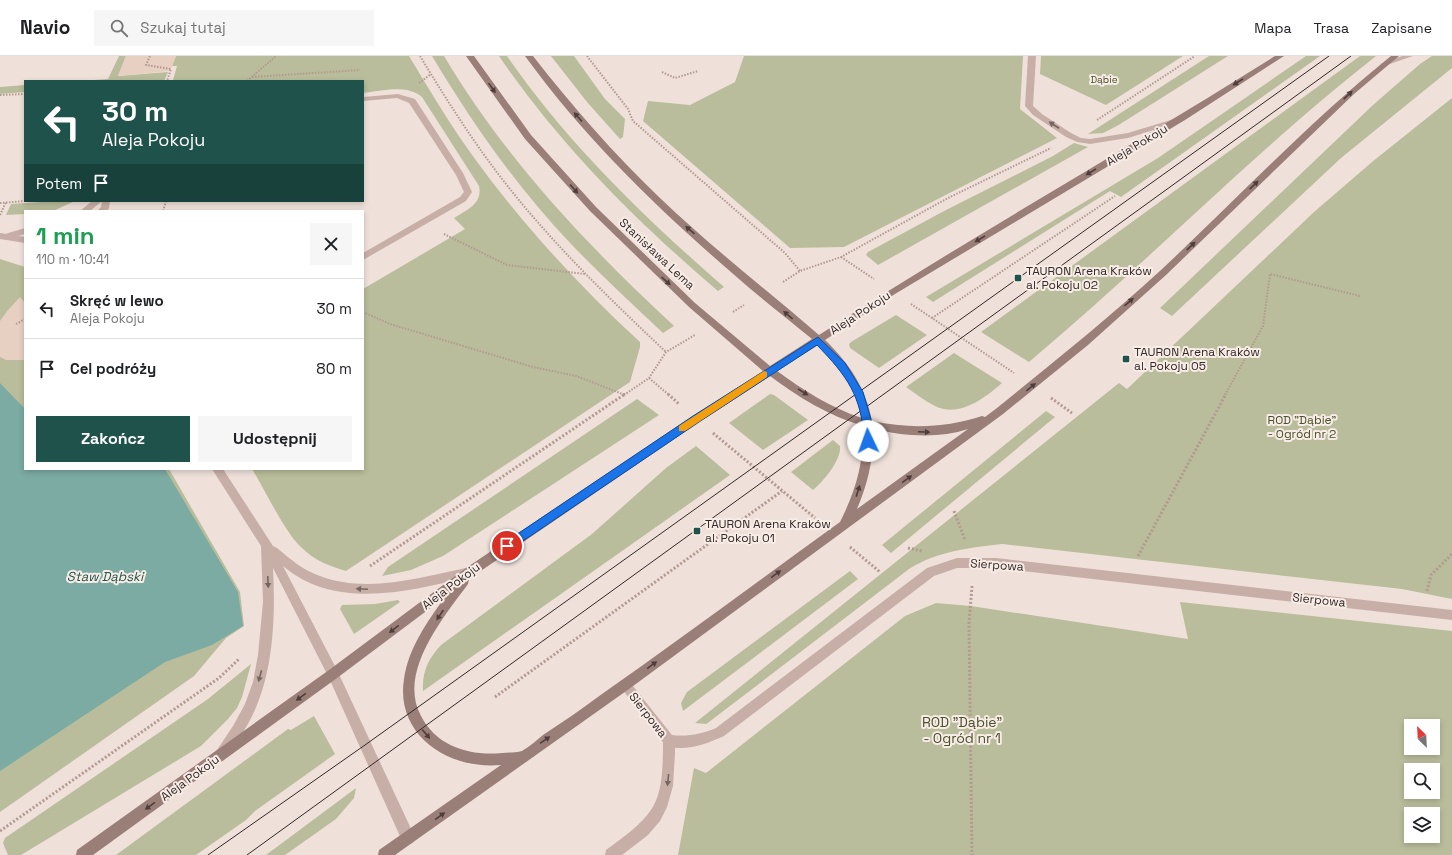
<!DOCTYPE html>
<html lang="pl">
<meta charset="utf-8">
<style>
:root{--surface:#fff;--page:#f6f6f6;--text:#202124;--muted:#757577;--line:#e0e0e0;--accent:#1f524b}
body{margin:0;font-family:"Space Grotesk",sans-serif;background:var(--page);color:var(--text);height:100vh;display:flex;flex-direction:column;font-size:15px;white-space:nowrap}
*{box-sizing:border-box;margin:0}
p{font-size:13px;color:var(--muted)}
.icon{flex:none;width:22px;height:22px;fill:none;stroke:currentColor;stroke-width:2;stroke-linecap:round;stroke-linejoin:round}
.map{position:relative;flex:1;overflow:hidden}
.details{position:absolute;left:24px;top:154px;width:340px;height:260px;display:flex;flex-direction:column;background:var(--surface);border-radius:0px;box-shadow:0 2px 6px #0003}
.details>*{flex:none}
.guide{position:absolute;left:24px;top:24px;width:340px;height:122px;border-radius:0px;box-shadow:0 2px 6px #0003;background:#1f524b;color:#fff;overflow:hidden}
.needle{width:26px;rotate:336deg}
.fabs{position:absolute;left:1404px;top:663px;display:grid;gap:8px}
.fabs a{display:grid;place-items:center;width:36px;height:36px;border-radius:0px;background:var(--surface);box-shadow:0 2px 6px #0003;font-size:20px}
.pin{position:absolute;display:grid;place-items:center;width:34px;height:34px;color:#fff;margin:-17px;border:2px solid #fff;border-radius:50%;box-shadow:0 1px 4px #0007}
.me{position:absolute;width:44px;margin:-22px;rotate:357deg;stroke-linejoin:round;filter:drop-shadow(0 0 3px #0008)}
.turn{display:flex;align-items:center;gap:14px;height:84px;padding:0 12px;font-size:18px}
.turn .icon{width:52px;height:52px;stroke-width:2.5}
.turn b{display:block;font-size:28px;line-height:34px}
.then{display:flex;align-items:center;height:38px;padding:0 12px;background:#0003;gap:8px;font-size:15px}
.round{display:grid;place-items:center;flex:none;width:42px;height:42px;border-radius:0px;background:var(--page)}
.headline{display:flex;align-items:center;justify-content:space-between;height:68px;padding:0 12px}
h1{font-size:24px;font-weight:800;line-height:30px;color:#1e9e55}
.primary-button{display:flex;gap:8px;margin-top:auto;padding:8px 12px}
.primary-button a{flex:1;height:46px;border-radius:0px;background:var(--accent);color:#fff;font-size:16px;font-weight:800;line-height:46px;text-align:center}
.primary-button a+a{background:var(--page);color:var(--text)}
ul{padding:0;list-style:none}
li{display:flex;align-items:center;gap:12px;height:60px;padding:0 12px;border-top:1px solid var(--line)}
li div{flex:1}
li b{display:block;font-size:15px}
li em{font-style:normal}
header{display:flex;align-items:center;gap:24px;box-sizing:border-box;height:56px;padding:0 20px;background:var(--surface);border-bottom:1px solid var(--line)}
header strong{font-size:19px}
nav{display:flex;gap:22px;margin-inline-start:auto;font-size:14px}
.search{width:280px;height:36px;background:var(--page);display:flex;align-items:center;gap:10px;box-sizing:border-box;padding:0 14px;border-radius:0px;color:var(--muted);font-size:15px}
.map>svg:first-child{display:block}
.green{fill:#b9bd9b;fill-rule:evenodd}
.plaza{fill:#e7cfc2}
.water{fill:#7baba3}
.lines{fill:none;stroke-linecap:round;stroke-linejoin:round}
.path-far1{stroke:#b29991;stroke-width:2;stroke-dasharray:1.5 1.5;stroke-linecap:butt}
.path{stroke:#b29991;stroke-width:3;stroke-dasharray:2 2;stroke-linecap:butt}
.lane{fill:#c7afa7;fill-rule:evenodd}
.street{fill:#c7afa7;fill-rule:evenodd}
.secondary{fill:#9a7e78;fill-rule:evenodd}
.tram{stroke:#332827;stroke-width:1}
.oneway{fill:#4d3e3b}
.oneway2{fill:#766561}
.route{fill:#1a73e8;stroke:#114b97}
.slow{fill:#f59e0b}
.poi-dot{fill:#1f524b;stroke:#f8ece6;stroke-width:1.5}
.labels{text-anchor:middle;stroke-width:4;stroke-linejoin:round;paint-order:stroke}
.far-park-label{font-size:10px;fill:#4a502c;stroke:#f8ece6}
.street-label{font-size:12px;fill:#332827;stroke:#f8ece6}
.poi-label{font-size:12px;fill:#332827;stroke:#f8ece6;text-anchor:start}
.park-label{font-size:12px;fill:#4a502c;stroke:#f8ece6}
.water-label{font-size:13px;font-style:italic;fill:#1f524b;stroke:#f8ece6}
.near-park-label{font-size:14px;fill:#4a502c;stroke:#f8ece6}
</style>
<header>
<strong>Navio</strong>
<div class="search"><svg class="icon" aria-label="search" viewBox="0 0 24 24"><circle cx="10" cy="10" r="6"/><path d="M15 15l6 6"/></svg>Szukaj tutaj</div>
<nav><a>Mapa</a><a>Trasa</a><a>Zapisane</a></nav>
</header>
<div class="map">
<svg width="1452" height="799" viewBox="0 0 1452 799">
<rect width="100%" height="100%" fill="#efe1da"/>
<g class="green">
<polygon points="119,0 126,0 118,20 168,16 164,25 80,25 108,23"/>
<path d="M176,0H409C430,35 451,70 475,103C523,169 580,231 640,286V291L630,326L346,515C329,510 314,504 302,492C285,477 265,434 252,413H363V233L465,173L454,162C466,154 483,148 479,130L422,41C407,28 381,35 363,37V25L173,24L177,10H172Z"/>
<path d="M432,0H444C507,105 585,187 674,270L663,277C632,248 601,219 571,188C517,131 472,67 432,0Z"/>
<path d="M499,0H507C568,88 644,161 724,231L718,235C636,165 560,89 499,0Z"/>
<polygon points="551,0 574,0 605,43 625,63 623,81 620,83 587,46"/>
<polygon points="744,0 1023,0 1020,53 1057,82 844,191 790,192 643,65 648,45 690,49 735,26"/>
<polygon points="1041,0 1183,0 1106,49 1040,18"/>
<polygon points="1209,0 1228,0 1117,70 1103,77 1088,78"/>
<polygon points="1306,0 1320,0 1121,141 1110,135 933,246 926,241 1158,102"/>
<path d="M1360,0H1376C1255,95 1147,207 1029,306L981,276Z"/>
<polygon points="1432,0 1452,0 1452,12 1341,102 1172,260 1160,252 1373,49 1420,8"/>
<polygon points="25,29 25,36 0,38 0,31"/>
<path d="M1452,42V543L1402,533L1002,488C968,492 938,495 909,513L709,666L706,668L695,667L1119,327L1127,333L1314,156L1372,106Z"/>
<polygon points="1074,87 1088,91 878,209 866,199 868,196 946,154 1053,100"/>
<polygon points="58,145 75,145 53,155 25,155 25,158 6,159 11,148"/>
<polygon points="0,203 25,211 25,413 169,413 240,536 244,570 226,582 194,620 0,756"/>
<polygon points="896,259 927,279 879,312 850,292 849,288 851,286"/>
<path d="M954,297L1002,327C985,342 959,362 935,350C925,345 916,338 906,331Z"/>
<polygon points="770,338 774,339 808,364 763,394 729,367"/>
<polygon points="637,343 659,359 443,500 411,514 382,520 388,511"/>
<polygon points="1046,355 1055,361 891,497 882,489"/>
<path d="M833,384L840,390C842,403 823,426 813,434L791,416Z"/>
<path d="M696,390L730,419L423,635C422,616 428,603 441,589L592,478L666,412Z"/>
<polygon points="850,515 858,523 683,655 681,647 687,636"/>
<polygon points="398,544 400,546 354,578 340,553 342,549 375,548"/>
<path d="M1180,546L1452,575V799H678L694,712L706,717L905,560L936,547L971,550L1188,583ZM1411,670H1433V692H1411ZM1411,714H1433V736H1411ZM1411,758H1433V780H1411Z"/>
<polygon points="251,608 242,641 237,652 228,663 201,690 21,799 8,799 3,787 5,782 208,643"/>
<polygon points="314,660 335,698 255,755 246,764 196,799 116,799 288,673 291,674"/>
<polygon points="356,732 354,742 336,763 285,799 266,799"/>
</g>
<g class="plaza">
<polygon points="126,0 176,0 170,15 118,20"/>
<polygon points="20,241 25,247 25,304 6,304 0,301 0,265 8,254"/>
</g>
<polygon class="water" points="0,327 25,353 25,413 165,413 238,536 243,570 212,589 165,606 0,715"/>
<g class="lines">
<g class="path-far1">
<polyline points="150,0 146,9 171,13 167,25"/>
<path d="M420,0C449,48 479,95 514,138C560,195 613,246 666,296"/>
<polyline points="587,0 628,53 633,65 785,197 800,215"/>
<polyline points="662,16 675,22 698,15"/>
<polyline points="252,21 360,14"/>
<polyline points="247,25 276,0"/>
<polyline points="419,27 431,18"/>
<polyline points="0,39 25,38"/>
<polyline points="1097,64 1195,0"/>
<polyline points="0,147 25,145"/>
<polyline points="163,155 166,145"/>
<polyline points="0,159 6,146"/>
<polyline points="444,178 507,209 585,218"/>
<polyline points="841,201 874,223"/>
<polyline points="783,226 800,215 841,201 948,142 1051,92"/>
<polyline points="911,248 1014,317"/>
<polyline points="363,256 390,268 533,311 576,320 625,339"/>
<polyline points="733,256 744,249"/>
<polyline points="932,262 1115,140"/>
<polyline points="16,268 25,263"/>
<polyline points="649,322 669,339"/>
<polyline points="624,339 649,322 666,296 695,279"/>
<polyline points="1225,339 1263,270 1270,218 1360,240"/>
</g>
<g class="path">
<polyline points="623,338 625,339"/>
<polyline points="668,338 679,348"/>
<polyline points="1051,342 1072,357"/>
<polyline points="713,377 815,462"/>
<polyline points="954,455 965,484"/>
<polyline points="850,491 880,516"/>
<polyline points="908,492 922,495"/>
<polyline points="1138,500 1226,338"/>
<polyline points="370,510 625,338"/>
<polyline points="972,530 969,567 972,799"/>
<polyline points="1427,535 1431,519 1452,498"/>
<polyline points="495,641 782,435"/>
<polyline points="0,775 219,622 239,603"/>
</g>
<g class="lane">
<polygon points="1028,0 1036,0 1033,50 1042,58 1071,77 1081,82 1090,83 1128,77 1177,62 1181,64 1170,69 1128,82 1090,88 1077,86 1066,81 1033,59 1025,50"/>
<polygon points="1402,0 1413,0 1384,10 1380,8"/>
<polygon points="398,38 415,43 463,117 472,136 466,145 363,204 363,197 460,141 464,136 456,119 409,47 397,42 363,45 363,41"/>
<polygon points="92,145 110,145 109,152 107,155 97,155 101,151 102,145 90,155 80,155"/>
<polygon points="25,172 25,178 8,183 4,180 5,178"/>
<path d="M669,679L673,681L675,685V697L673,730L667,751L660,765L648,779L622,799H605L606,794C657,757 663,749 663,685L665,681Z"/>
</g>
<g class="street">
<polygon points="0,177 25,181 25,187 0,183"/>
<path d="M212,413H223L273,490L277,492C290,503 303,514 320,520C367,538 423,521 470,511L474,512L475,516L474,520L470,521C409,535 336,555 283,510L337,614L413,777L414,782L413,787L408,788L403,787L329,622L273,512C276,570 273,637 237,685C232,692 228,700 221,703L217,701L215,697L233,670L245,648L253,626L258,599L263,546L261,490Z"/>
<path d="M957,502H996L1452,554V564L996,512H957L934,520L724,680C706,688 684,697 665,689L619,629L621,625L625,623L629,625L672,679C687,681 702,678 716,672L927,512Z"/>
</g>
<path class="secondary" d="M466,0H474L531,79L596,151L695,247L770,310L812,283C788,263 763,244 739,223C661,156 586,84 525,0H533C572,50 614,98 660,142C711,191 766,233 819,279C969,182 1124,95 1275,0H1284L1185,64L895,238L825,284C849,307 866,332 872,365C910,373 945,372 982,360L985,361L997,352C1052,307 1108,263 1161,214C1237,143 1309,66 1391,0H1399L1354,38L1166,219L1088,289L1003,358L629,633L395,799H378L379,794L501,709C450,714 395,680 404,623C408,593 427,566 445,541L337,622L93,799H76L77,794L329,614L466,512L693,360L763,315L689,251L590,155L525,83ZM818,289C839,310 856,332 862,362C831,352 803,334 777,315ZM770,320C798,341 829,360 863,370C864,407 856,434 840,466C761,523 682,582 602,638C583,652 563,666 543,679C537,684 529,691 522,695C516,697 508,696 502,697C470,700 437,691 421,660C397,616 444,561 468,528L469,523L699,366ZM873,373C904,380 938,383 968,373L857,453C868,427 874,402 873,373Z"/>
<g class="tram">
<polyline points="208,799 365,689 1329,0"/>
<polyline points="247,799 1351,0"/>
</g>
</g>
<defs><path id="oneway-solid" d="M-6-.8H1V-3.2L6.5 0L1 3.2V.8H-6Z"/></defs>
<g class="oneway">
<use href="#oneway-solid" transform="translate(1238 26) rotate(148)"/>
<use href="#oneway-solid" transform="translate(492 32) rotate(55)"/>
<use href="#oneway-solid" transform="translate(1348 39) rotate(-43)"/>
<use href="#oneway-solid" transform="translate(578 61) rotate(-131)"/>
<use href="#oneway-solid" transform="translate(1091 116) rotate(149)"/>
<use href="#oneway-solid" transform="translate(1254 129) rotate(-44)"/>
<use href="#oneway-solid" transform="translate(574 133) rotate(48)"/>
<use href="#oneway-solid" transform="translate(690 174) rotate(-139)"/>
<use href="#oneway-solid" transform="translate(980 183) rotate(149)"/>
<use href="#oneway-solid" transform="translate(1191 190) rotate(-44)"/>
<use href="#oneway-solid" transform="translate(666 225) rotate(42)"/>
<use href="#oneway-solid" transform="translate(1129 246) rotate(-41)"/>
<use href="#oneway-solid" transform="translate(788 259) rotate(-140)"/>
<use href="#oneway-solid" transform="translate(1031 331) rotate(-39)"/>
<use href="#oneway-solid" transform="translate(803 336) rotate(32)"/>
<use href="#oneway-solid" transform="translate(924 376) rotate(2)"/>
<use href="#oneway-solid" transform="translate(907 423) rotate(-36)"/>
<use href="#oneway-solid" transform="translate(858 435) rotate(-72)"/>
<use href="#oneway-solid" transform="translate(776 518) rotate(-36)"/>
<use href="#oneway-solid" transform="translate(440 559) rotate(124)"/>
<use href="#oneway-solid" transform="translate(394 573) rotate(143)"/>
<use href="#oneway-solid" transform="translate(652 609) rotate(-36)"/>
<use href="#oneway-solid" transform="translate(301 641) rotate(144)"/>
<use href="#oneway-solid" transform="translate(426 678) rotate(50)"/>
<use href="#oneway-solid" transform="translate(545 684) rotate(-35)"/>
<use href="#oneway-solid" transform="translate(150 750) rotate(144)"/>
<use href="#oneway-solid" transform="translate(440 760) rotate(-36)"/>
</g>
<g class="oneway2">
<use href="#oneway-solid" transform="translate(1054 69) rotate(-147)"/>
<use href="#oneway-solid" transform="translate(268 526) rotate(88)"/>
<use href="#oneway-solid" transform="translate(362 533) rotate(-177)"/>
<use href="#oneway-solid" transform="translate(260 620) rotate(105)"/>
<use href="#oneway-solid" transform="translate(668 724) rotate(96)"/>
</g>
<path class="route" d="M818,281L845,307L863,336L872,367L871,387L868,389L864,385C862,340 847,320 817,289L699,366L511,493H504L502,490L504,487L693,360Z"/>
<polygon class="slow" points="764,315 767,316 767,321 685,375 679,375 679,370"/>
<g class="poi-dot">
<rect x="1014" y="218" width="8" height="8" rx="2"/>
<rect x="1122" y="299" width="8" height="8" rx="2"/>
<rect x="693" y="471" width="8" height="8" rx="2"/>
</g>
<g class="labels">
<g class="far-park-label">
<text x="1104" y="27">Dąbie</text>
</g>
<g class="street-label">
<text transform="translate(1137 89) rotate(-31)" y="4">Aleja Pokoju</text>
<text transform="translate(657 198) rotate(43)" y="4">Stanisława Lema</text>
<text transform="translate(860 257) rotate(-33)" y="4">Aleja Pokoju</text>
<text transform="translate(997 509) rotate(4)" y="4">Sierpowa</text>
<text transform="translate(451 530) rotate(-37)" y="4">Aleja Pokoju</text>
<text transform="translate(1319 544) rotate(6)" y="4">Sierpowa</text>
<text transform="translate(648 659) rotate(52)" y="4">Sierpowa</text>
<text transform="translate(190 722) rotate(-36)" y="4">Aleja Pokoju</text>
</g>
<g class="poi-label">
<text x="1026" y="219">TAURON Arena Kraków<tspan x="1026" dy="14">al. Pokoju 02</tspan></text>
<text x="1134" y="300">TAURON Arena Kraków<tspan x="1134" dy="14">al. Pokoju 05</tspan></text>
<text x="705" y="472">TAURON Arena Kraków<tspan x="705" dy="14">al. Pokoju 01</tspan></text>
</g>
<g class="park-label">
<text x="1302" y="368">ROD "Dąbie"<tspan x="1302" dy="14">- Ogród nr 2</tspan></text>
</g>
<g class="water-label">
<text x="105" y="525">Staw Dąbski</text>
</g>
<g class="near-park-label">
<text x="962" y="671">ROD "Dąbie"<tspan x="962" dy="16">- Ogród nr 1</tspan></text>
</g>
</g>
</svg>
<div class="fabs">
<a><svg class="needle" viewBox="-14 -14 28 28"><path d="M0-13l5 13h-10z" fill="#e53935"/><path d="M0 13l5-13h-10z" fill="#757577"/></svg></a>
<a><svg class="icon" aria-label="search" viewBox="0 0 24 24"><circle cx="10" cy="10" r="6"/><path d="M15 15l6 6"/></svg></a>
<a><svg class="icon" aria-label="layers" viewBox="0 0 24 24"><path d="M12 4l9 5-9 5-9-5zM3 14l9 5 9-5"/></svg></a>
</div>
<div class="pin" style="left:507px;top:490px;background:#d93025"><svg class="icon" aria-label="arrive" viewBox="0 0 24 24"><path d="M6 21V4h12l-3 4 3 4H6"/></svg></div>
<svg class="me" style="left:868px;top:385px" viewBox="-20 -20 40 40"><circle r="19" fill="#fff"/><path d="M0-13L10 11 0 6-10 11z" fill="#1a73e8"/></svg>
<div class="guide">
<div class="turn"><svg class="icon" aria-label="left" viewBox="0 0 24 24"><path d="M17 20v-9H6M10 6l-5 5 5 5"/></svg><div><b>30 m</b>Aleja Pokoju</div></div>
<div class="then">Potem<svg class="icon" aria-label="arrive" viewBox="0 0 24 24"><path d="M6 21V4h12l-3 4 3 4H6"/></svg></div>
</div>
<section class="details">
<div class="headline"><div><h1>1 min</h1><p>110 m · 10:41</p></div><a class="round"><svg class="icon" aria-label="close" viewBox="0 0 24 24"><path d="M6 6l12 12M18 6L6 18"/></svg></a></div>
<ul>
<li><svg class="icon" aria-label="left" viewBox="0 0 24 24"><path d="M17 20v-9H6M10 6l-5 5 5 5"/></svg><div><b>Skręć w lewo</b><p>Aleja Pokoju</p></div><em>30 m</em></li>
<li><svg class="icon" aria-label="arrive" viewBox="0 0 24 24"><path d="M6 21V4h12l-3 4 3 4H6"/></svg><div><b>Cel podróży</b></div><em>80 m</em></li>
</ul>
<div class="primary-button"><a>Zakończ</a><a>Udostępnij</a></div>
</section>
</div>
